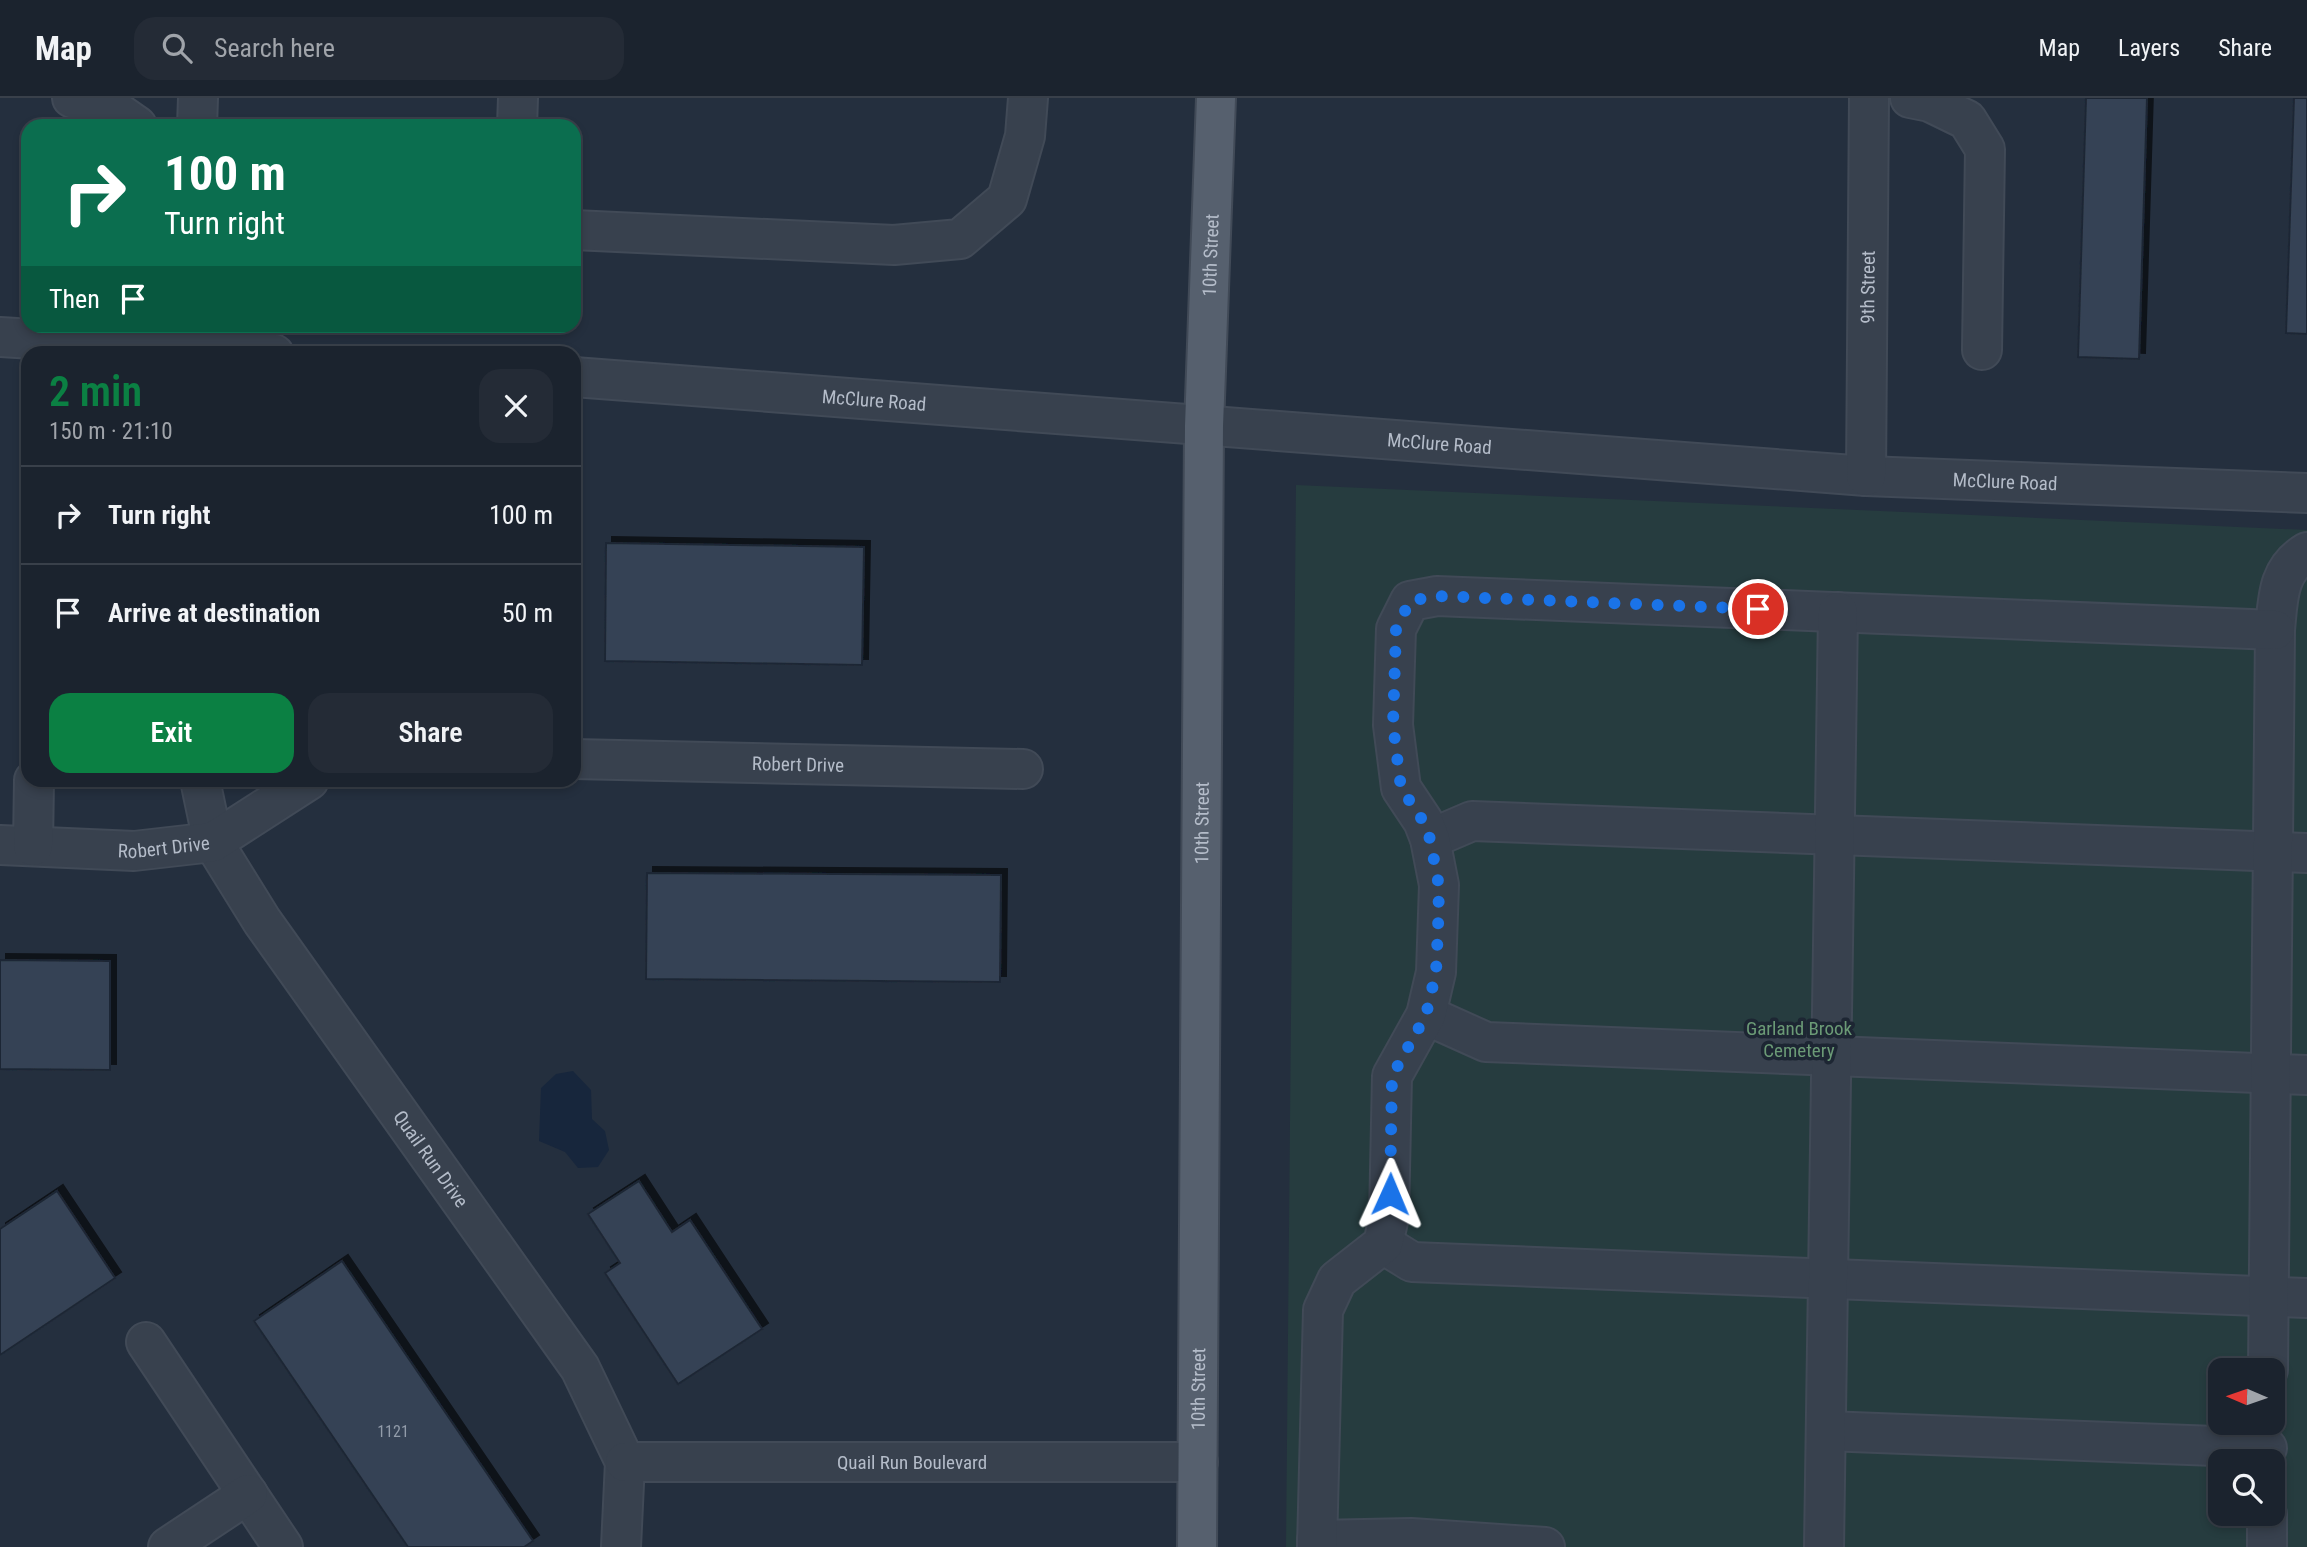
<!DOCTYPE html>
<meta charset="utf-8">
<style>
:root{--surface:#1b232e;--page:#242b36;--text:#f1f3f6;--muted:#a0a4aa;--line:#39404a;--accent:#0b8043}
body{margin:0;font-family:"Roboto Condensed",sans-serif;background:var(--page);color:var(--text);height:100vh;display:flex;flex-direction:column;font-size:26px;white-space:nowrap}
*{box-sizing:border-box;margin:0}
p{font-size:23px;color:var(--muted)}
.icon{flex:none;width:38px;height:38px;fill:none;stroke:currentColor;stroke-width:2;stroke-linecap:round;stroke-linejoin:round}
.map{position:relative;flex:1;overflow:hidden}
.side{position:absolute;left:21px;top:248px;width:560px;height:441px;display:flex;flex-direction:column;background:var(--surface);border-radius:21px;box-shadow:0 4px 10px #0003,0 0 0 2px var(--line)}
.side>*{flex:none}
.top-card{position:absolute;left:21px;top:21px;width:560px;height:214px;border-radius:21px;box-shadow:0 4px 10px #0003,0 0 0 2px var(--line);background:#0b6e4f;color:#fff;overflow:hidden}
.needle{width:46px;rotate:272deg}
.buttons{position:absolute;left:2208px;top:1260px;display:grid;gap:14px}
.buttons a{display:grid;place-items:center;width:77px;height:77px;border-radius:14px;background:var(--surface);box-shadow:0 4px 10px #0003,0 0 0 2px var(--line);font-size:35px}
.pin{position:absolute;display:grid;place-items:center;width:60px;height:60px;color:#fff;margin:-30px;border:4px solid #fff;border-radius:50%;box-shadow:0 2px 7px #0007}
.me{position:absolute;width:77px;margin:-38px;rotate:1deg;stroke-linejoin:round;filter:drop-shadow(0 0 5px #0008)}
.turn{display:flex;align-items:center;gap:24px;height:147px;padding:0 28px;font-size:32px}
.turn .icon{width:91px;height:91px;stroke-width:2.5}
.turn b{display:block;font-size:49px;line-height:60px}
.then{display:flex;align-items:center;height:66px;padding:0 28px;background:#0003;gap:14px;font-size:26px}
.round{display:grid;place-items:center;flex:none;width:74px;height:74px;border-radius:21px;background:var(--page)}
.summary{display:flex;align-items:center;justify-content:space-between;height:119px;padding:0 28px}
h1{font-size:42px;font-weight:600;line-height:52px;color:var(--accent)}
.primary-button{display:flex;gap:14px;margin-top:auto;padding:14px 28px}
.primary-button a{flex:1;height:80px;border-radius:21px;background:var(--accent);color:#fff;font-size:28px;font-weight:600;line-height:80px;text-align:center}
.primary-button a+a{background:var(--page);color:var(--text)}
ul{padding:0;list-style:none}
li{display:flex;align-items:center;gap:21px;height:98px;padding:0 28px;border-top:2px solid var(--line)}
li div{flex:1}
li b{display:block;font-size:26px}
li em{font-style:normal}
header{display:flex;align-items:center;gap:42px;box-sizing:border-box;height:98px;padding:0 35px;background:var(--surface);border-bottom:2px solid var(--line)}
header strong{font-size:33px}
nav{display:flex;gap:38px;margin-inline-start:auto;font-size:24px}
.search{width:490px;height:63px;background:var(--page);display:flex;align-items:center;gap:18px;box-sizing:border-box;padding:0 24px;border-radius:21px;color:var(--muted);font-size:26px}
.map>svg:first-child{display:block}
.green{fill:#263c3f;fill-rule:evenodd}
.water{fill:#17263c}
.building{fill:#364354;stroke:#1f2835;stroke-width:2;filter:url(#shadow)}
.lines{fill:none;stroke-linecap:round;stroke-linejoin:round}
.minor-casing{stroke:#414a57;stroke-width:42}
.major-casing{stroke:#414a57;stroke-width:42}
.minor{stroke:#38414e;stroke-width:38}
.major{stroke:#56606e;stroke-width:38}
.route{stroke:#1a73e8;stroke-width:12;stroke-dasharray:0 21.6}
.labels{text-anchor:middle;stroke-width:7;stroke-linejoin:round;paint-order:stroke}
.number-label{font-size:16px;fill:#929caa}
.street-label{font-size:19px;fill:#b4bcc9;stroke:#1d2633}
.park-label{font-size:19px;fill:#6b9a76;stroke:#1d2633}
</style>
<header>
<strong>Map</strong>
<div class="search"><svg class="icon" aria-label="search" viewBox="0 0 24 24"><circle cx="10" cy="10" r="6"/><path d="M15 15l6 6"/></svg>Search here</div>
<nav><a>Map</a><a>Layers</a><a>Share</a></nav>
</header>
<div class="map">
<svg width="2307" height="1449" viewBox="0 0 2307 1449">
<defs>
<filter id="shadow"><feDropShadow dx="6" dy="-6" stdDeviation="0" flood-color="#0009"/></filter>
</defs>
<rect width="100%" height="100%" fill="#242f3e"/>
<path class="green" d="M1296,387L2307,432V1449H1286ZM2221,1272H2273V1325H2221ZM2221,1363H2273V1416H2221Z"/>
<polygon class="water" points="573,973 591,992 592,1021 605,1033 609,1052 598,1069 578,1070 565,1054 539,1043 541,990 556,976"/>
<g class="building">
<polygon points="2086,0 2147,0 2139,261 2078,259"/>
<polygon points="2294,0 2307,0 2307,236 2286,235"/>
<polygon points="606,445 864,449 862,567 605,563"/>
<polygon points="647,775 1001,777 1000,884 646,881"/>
<polygon points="0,862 110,863 110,972 0,971"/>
<polygon points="639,1083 672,1134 690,1122 762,1231 678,1286 605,1175 620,1165 588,1116"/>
<polygon points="57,1093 115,1180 0,1257 0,1131"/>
<polygon points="342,1163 533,1443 524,1449 408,1449 254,1223"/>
</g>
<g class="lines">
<g class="minor-casing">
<g id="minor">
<polyline points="72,0 120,16 137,28"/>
<polyline points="1910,0 1930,4 1967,22 1985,51 1982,252"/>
<polyline points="197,28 198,0"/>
<polyline points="517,28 518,0"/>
<polyline points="574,132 894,147 960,141 1007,101 1025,38 1028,0"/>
<polyline points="0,239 274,256"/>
<path id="s1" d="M574,279L1866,378L2307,395"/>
<path id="s2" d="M1866,378L1869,0"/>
<path id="s3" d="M574,661L1023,671"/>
<path id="s4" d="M200,682L213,744L262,823L580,1270L625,1364L621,1449"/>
<polyline points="1430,741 1472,723 2307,755"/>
<path id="s5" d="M0,747L134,753L213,744L309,682"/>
<polyline points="33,748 34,682"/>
<polyline points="1426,917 1486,944 2307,977"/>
<polyline points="1383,1146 1412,1164 2307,1200"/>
<polyline points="146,1244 283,1449"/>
<path d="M2268,1272L2275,532C2278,501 2277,472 2307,454"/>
<polyline points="1826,1333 2267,1350"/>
<path id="s6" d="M625,1364H1198"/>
<polyline points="1317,1442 1411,1440 1545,1449"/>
<polyline points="168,1449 248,1396"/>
<polyline points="1317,1449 1323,1212 1337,1182 1383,1146 1389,1119 1392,978 1426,917 1436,874 1439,787 1430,741 1423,723 1401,690 1393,627 1396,531 1410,503 1437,498 2275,532"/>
<polyline points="1824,1449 1838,514"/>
<polyline points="2267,1449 2267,1416"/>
</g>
</g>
<g class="major-casing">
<g id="major">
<path id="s7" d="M1197,1449L1204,328L1216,0"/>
</g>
</g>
<use href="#minor" class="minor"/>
<use href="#major" class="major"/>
</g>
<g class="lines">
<polyline class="route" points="1390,1096 1392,978 1426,917 1436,874 1438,831 1439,788 1430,741 1423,723 1401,690 1393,627 1396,531 1410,503 1437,498 1758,511"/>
</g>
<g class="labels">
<g class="number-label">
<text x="393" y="1339">1121</text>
</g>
<g class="street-label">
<text dy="7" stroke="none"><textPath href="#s7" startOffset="1292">10th Street</textPath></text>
<text dy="7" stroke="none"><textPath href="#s2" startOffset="189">9th Street</textPath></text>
<text dy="7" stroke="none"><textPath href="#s1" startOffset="301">McClure Road</textPath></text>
<text dy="7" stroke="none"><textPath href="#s1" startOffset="868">McClure Road</textPath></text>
<text dy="7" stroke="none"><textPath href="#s1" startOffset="1435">McClure Road</textPath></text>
<text dy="7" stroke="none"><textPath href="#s3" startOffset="224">Robert Drive</textPath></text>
<text dy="7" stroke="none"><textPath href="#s7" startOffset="724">10th Street</textPath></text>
<text dy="7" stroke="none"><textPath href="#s5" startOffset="164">Robert Drive</textPath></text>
<text dy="7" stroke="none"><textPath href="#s4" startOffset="448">Quail Run Drive</textPath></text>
<text dy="7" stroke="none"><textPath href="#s7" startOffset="158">10th Street</textPath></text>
<text dy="7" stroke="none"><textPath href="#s6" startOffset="287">Quail Run Boulevard</textPath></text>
</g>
<g class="park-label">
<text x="1799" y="937">Garland Brook<tspan x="1799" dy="22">Cemetery</tspan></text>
</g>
</g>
</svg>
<div class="buttons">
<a><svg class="needle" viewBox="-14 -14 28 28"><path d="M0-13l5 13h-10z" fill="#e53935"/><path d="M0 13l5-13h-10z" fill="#a0a4aa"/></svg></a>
<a><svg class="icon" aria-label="search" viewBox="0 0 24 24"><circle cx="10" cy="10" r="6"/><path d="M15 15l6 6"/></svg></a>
</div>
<div class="pin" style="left:1758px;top:511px;background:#d93025"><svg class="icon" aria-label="arrive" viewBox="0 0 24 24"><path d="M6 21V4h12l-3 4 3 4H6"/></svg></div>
<svg class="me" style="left:1390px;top:1096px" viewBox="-20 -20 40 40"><path d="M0-17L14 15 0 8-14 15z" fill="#1a73e8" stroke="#fff" stroke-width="4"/></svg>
<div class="top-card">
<div class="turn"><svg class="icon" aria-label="right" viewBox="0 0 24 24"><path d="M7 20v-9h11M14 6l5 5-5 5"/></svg><div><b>100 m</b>Turn right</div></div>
<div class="then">Then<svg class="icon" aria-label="arrive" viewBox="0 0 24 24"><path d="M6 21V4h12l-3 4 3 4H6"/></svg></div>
</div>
<section class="side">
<div class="summary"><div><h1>2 min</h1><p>150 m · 21:10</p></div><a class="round"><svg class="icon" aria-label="close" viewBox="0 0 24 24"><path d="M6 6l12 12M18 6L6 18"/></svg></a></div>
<ul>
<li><svg class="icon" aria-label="right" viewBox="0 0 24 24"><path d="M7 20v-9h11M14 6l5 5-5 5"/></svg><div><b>Turn right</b></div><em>100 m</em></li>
<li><svg class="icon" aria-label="arrive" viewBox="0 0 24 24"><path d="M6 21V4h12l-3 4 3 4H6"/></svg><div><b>Arrive at destination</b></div><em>50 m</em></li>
</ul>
<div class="primary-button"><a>Exit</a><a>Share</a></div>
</section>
</div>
